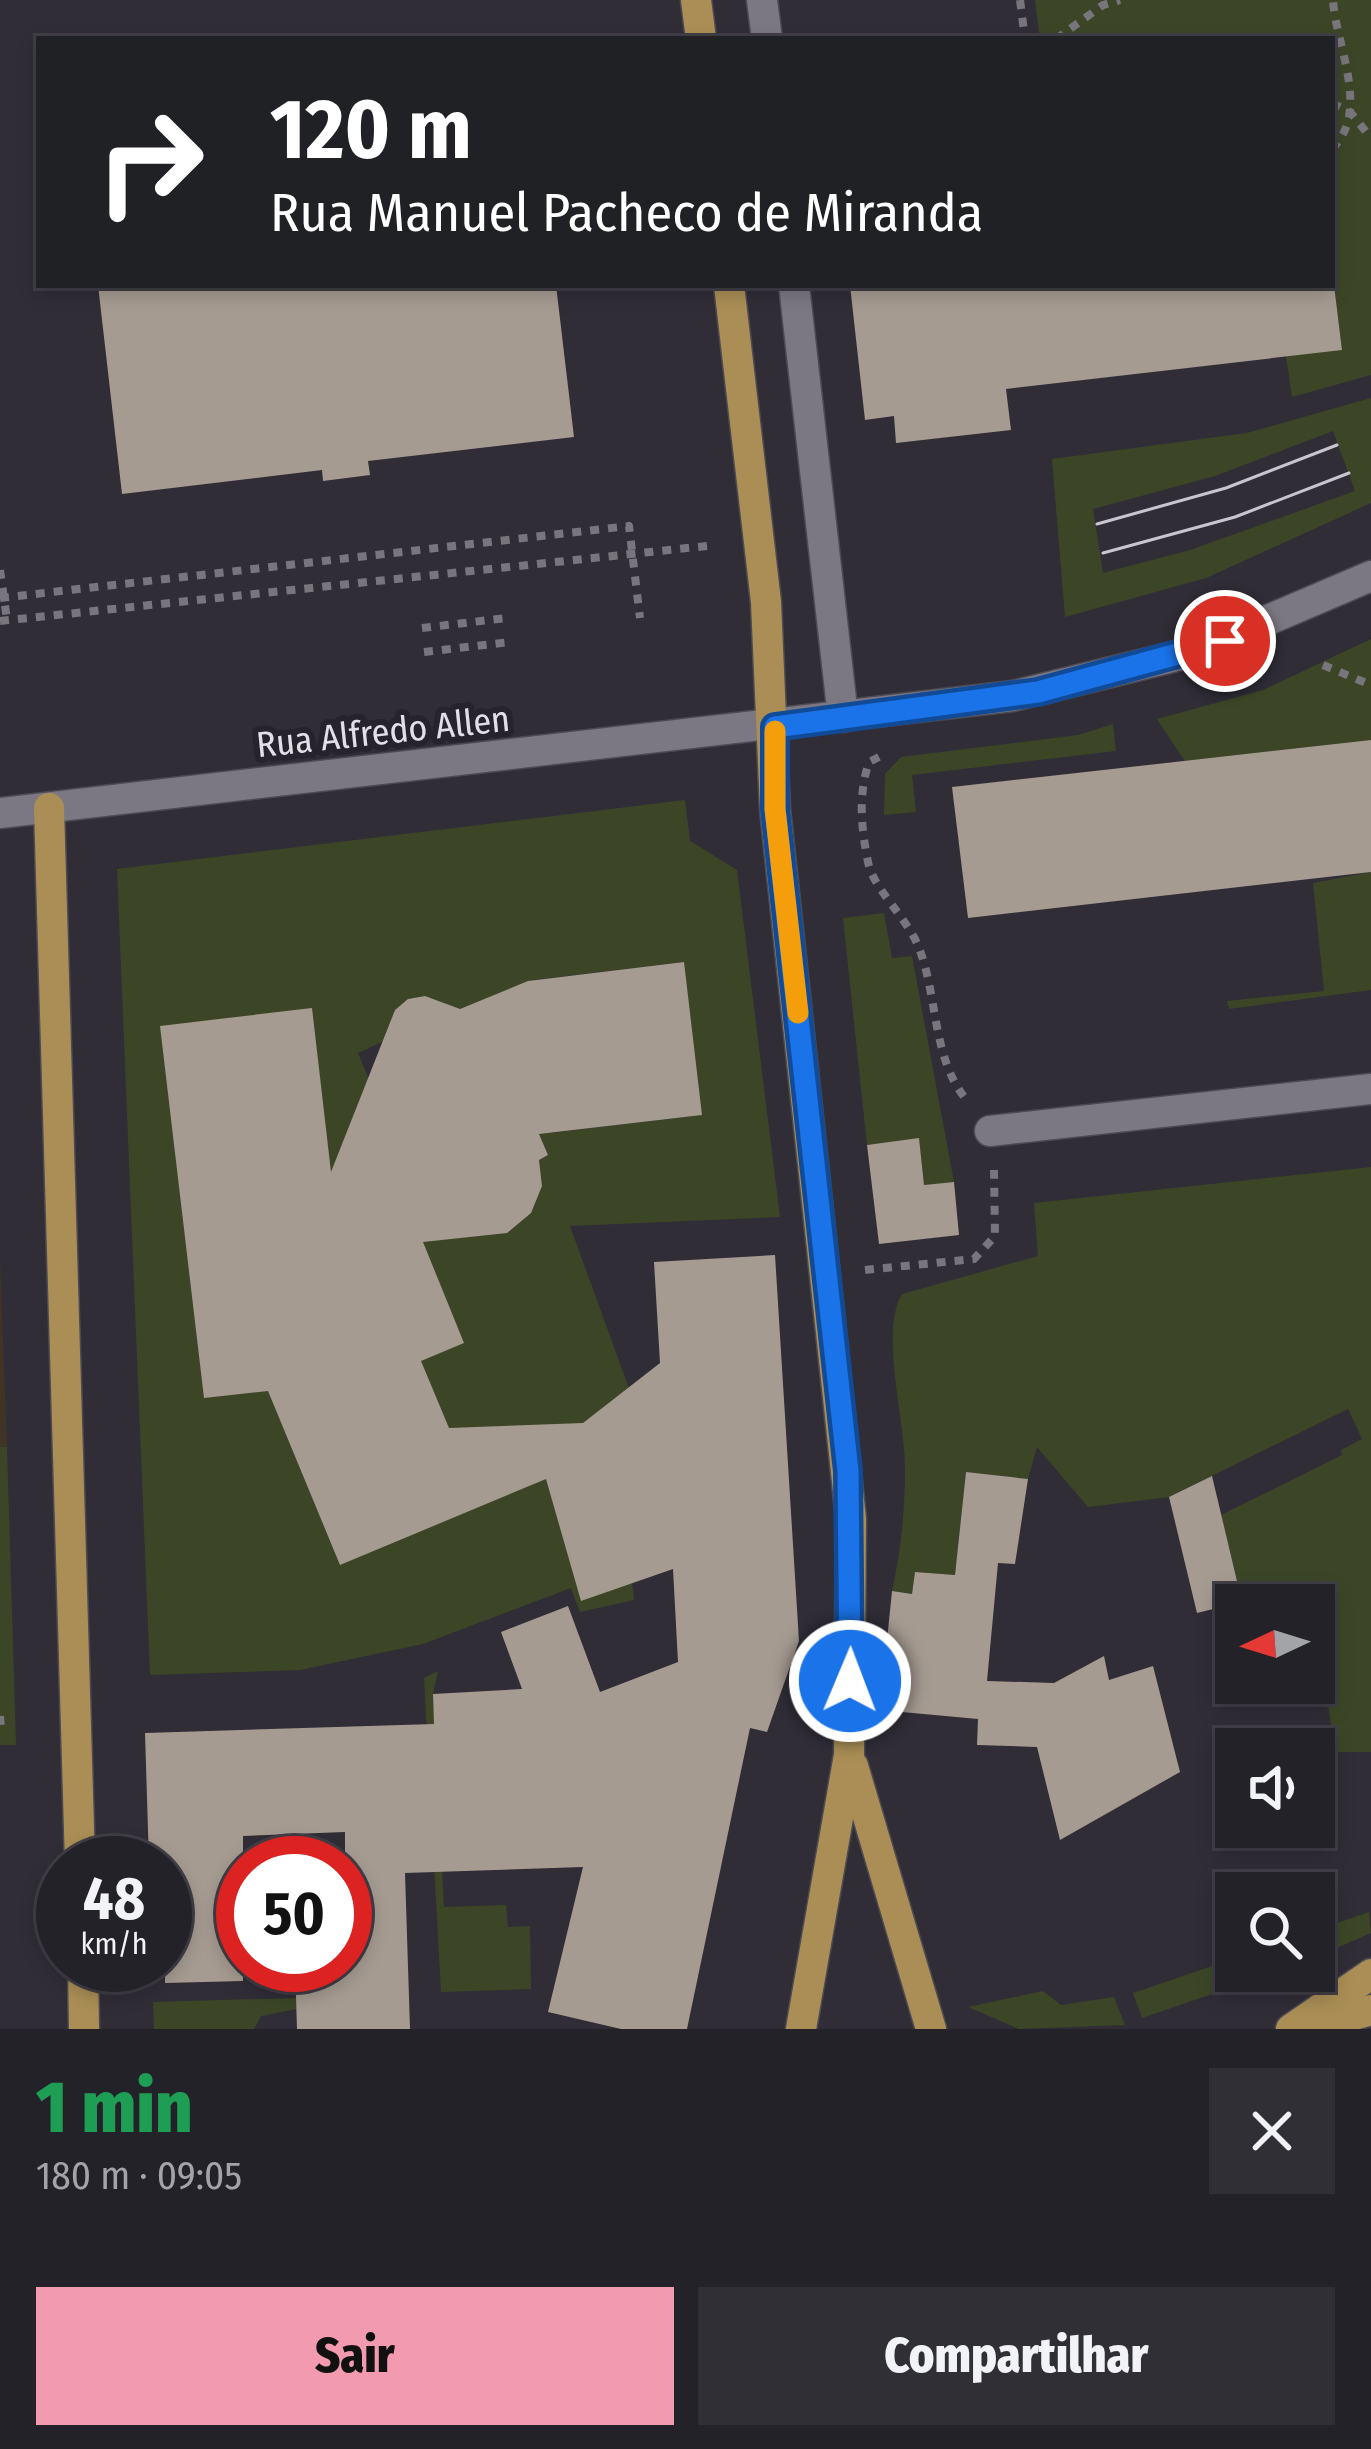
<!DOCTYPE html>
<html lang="pt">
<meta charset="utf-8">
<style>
:root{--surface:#242229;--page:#302f35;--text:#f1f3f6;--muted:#a3a4a8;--line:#413f46;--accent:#f19ab0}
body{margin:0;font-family:"Fira Sans Condensed",sans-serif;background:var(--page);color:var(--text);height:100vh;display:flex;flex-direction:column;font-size:45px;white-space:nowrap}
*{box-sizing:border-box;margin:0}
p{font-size:39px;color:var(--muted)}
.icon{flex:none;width:66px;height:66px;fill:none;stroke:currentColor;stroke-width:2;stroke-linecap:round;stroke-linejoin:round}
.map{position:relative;height:2029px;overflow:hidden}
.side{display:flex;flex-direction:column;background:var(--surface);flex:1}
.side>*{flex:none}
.top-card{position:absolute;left:36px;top:36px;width:1299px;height:252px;border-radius:0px;box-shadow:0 6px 18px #0003,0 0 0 3px var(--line);background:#202124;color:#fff;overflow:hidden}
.needle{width:78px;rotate:266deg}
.tools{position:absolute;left:1215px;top:1584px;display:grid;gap:24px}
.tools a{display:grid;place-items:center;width:120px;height:120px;border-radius:0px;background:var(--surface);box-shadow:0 6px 18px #0003,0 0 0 3px var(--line);font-size:60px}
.speed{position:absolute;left:36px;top:1836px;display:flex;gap:24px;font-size:60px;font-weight:700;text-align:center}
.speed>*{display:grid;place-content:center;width:156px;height:156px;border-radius:50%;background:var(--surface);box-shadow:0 6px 18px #0003,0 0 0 3px var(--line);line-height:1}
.speed small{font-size:30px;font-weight:400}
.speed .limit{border:18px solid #d22;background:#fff;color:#111}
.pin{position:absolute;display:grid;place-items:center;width:102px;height:102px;color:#fff;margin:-51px;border:6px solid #fff;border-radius:50%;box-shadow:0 3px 12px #0007}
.me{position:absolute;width:132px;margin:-66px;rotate:1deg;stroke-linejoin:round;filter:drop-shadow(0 0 9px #0008)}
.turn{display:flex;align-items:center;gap:42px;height:252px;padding:0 36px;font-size:54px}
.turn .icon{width:156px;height:156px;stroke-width:2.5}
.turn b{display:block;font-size:84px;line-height:102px}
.round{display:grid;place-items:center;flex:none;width:126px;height:126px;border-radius:0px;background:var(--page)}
.headline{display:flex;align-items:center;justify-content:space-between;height:204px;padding:0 36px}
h1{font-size:72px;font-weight:800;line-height:90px;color:#1e9e55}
.primary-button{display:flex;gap:24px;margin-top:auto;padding:24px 36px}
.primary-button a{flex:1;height:138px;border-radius:0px;background:var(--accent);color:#111;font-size:48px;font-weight:800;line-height:138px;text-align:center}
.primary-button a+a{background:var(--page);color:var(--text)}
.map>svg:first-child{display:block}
.education{fill:#403425}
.green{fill:#3c4627;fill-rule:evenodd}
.building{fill:#a59b91}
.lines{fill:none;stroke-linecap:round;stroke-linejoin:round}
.minor-casing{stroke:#4d4a52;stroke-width:33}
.major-casing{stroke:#4d4a52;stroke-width:33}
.path{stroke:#78757d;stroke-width:8;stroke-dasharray:9 9;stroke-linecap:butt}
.minor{stroke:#7c7883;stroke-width:30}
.major{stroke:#aa8e55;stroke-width:30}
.tram{stroke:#c8c5cd;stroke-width:3}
.route-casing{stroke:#114b97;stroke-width:30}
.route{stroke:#1a73e8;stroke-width:21}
.slow{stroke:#f59e0b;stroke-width:21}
.labels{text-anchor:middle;stroke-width:12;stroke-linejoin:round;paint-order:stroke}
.street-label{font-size:36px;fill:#e2dfe6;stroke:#26232d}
</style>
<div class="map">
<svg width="1371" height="2029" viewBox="0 0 1371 2029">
<rect width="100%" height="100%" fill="#302d37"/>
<polygon class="education" points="0,1255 7,1447 0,1447"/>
<g class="green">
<polygon points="1035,0 1371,0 1371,375 1292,397 1286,356 1342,349 1332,269 1332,39 1040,39"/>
<path d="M1371,398V503L1206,578L1065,617L1052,459L1247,433ZM1333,431L1355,491L1190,550L1103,573L1093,509L1215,476Z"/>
<polygon points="1371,639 1371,740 1185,761 1157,719 1263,690"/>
<polygon points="1113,724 1116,751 912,775 916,812 884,815 885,774 901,757 1078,735"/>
<path d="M685,800L690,841L737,870L780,1217L570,1226L647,1438L626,1525L634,1600L580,1612L571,1588L423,1644L300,1670L150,1675L117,869ZM683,962L701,1115L551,1133L533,980ZM425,996L450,1013L483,1000L548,1155L539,1160C543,1195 535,1211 507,1232L423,1208L358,1053L391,1038L395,1010L408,999Z"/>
<polygon points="1371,872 1371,990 1229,1009 1227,1001 1324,991 1313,883"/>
<polygon points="884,913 892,958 912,956 954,1182 924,1185 919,1139 867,1145 843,918"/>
<path d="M1371,1167V1752H1333C1332,1701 1314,1656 1314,1605H1243L1221,1515L1342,1455L1341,1450L1362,1439L1348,1409L1169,1497L1088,1507L1037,1447L1028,1479L966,1472L955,1575L915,1572L912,1594L892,1591C901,1551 905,1511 905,1470C906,1422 879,1333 902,1294L1038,1256L1034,1203Z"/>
<polygon points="0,1447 7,1447 16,1745 0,1745"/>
<polygon points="438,1671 433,1694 444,1907 506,1905 508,1927 530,1926 531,1989 441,1992 424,1678"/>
<polygon points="1369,1912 1371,1933 1314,1958 1314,1931"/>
<polygon points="1236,1958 1236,1971 1279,1971 1142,2018 1133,1993"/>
<polygon points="1043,1991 1061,2005 1114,1997 1125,2025 1019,2029 968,2007"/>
<polygon points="296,1998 297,2009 261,2016 254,2029 154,2029 153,2002"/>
</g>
<g class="building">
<polygon points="98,285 556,285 574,437 368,461 370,475 323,481 322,470 122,494"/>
<polygon points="850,285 1334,285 1342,350 1006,389 1011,430 896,443 894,416 865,420"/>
<polygon points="1371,740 1371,872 968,918 952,787"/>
<polygon points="684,962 702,1115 539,1134 548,1155 539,1160 542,1186 531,1213 507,1233 423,1242 464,1343 421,1361 449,1428 583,1423 660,1363 654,1262 775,1255 799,1641 767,1732 750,1728 687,2029 621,2029 548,2012 583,1867 405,1873 410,2029 297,2029 295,1965 345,1965 345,1832 243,1836 243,1981 165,1983 165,1863 149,1863 145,1733 434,1724 433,1694 522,1689 501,1632 568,1606 600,1692 678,1662 673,1569 581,1601 546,1479 340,1565 268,1391 204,1398 160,1026 312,1008 331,1172 395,1010 408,999 425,996 460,1009 528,981"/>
<polygon points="919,1138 924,1185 954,1182 959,1235 879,1244 867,1145"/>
<polygon points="966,1472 1028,1479 1015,1564 998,1563 987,1681 1054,1683 1104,1656 1109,1680 1153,1666 1180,1772 1060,1840 1037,1747 977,1745 978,1719 880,1710 892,1591 912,1594 915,1572 955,1575"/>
<polygon points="1212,1476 1242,1602 1197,1613 1169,1497"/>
</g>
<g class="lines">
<g class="minor-casing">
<g id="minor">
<polyline points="762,0 767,39"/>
<polyline points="794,285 843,717"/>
<polyline points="0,813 1013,696 1193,652 1371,576"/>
<polyline points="990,1131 1371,1089"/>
</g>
</g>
<g class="major-casing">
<g id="major">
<polyline points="696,0 701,39"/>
<polyline points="729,285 766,602 775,809 851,1519 849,1755 801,2029"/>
<polyline points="49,808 80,1863"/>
<polyline points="853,1766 931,2029"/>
<polyline points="83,1965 84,2029"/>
<polyline points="1291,2029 1371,1974"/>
<polyline points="1306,2029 1371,2010"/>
</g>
</g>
<g class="path">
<polyline points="1020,0 1025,39"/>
<polyline points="1056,39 1103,5 1120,0"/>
<polyline points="1332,103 1350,112 1371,138"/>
<path d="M1332,149C1371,110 1336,47 1333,0"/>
<polyline points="0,570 7,620"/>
<polyline points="0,598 629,526 640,618"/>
<polyline points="0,621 716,545"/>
<polyline points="422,628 506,618"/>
<polyline points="424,652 510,642"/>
<polyline points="1323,665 1371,685"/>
<path d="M879,757L869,762C858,795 861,827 868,862C873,889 907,917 919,948C938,997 932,1056 965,1098"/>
<polyline points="865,1270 974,1259 995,1236 994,1170"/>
<polyline points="0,1716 1,1729"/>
</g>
<use href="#minor" class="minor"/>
<use href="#major" class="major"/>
<g class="tram">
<polyline points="1097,524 1226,488 1337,445"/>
<polyline points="1103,553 1235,517 1349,473"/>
</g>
</g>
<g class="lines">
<g class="route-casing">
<polyline id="route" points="850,1681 848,1471 775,809 775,727 1038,692 1225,641"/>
</g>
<use href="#route" class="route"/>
<polyline class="slow" points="775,731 775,809 798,1013"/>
</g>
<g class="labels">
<g class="street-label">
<text transform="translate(383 731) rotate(-6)" y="13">Rua Alfredo Allen</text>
</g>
</g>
</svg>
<div class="tools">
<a><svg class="needle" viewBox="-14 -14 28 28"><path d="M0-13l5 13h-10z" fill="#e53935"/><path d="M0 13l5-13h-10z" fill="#a3a4a8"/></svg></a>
<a><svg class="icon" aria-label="sound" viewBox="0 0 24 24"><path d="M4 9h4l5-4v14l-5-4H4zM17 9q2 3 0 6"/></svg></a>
<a><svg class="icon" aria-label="search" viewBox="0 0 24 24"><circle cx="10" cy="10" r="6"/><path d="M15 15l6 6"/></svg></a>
</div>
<div class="speed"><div>48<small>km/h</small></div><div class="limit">50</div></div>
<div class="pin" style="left:1225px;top:641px;background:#d93025"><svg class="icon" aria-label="arrive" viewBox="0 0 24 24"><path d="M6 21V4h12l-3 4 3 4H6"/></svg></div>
<svg class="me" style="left:850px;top:1681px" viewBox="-20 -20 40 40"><circle r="17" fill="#1a73e8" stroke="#fff" stroke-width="3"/><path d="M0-11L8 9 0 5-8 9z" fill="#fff"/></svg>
<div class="top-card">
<div class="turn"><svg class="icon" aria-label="right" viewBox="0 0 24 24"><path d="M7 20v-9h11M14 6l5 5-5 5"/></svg><div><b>120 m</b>Rua Manuel Pacheco de Miranda</div></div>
</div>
</div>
<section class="side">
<div class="headline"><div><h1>1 min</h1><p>180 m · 09:05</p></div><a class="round"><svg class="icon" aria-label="close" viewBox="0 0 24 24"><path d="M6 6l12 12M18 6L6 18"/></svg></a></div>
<div class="primary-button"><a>Sair</a><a>Compartilhar</a></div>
</section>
